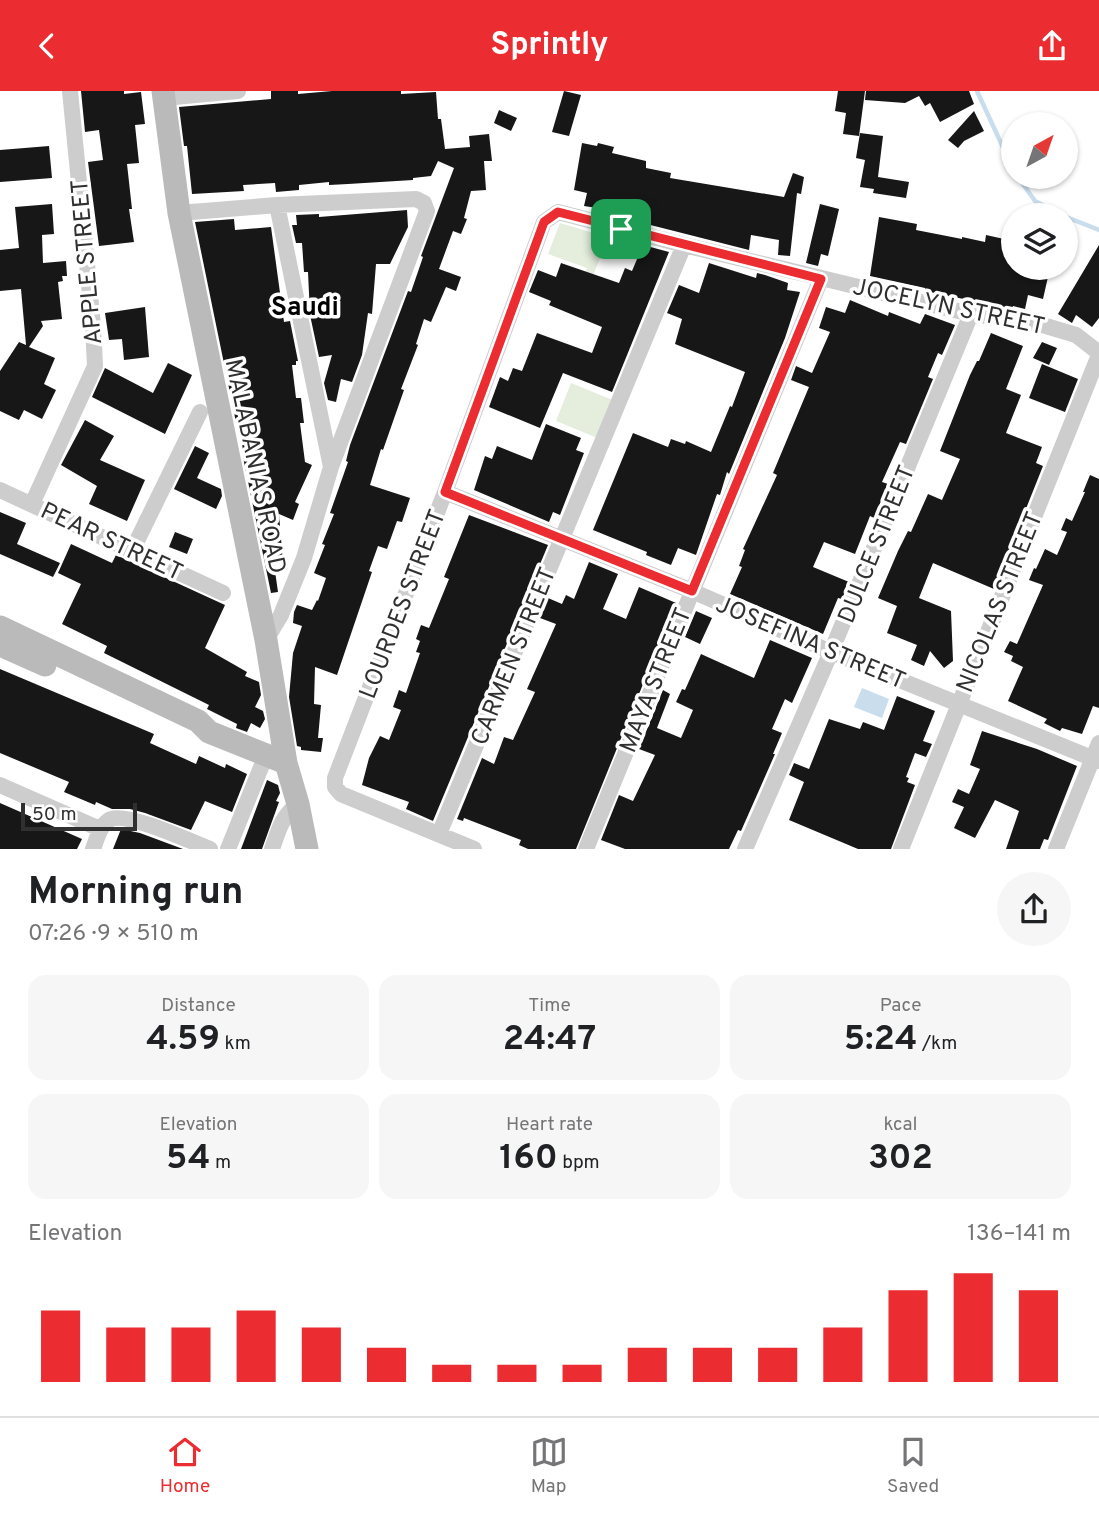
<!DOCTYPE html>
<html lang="en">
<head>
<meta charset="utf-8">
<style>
  body { margin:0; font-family:Overpass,sans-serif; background:#f6f6f6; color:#202124; height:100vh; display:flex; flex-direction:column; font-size:26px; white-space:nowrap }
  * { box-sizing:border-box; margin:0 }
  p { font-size:23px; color:#757577 }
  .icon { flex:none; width:38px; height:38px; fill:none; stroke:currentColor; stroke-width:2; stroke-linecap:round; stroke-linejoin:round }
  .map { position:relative; height:758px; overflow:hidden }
  .drawer { display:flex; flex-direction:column; background:#fff; flex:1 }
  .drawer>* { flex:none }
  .needle { width:46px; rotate:40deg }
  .tools { position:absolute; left:1001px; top:21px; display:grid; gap:14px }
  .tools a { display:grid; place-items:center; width:77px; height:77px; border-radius:50%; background:#fff; box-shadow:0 2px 5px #0004; font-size:35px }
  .scale { position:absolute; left:21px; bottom:18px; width:116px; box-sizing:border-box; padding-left:7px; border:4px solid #303030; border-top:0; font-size:19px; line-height:24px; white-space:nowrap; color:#303030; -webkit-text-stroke:5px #fff; paint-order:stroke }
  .pin { position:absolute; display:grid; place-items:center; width:60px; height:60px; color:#fff; margin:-30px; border-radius:14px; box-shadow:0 4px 10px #0006 }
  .round { display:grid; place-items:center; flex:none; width:74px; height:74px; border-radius:37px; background:#f6f6f6 }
  .headline { display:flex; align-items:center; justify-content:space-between; height:119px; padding:0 28px }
  h1 { font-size:38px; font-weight:700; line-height:52px }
  .figures { display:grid; grid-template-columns:repeat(3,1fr); gap:10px; height:119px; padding:7px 28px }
  .figures div { display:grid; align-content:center; border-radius:18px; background:#f6f6f6; text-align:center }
  .figures b { font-size:35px; font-weight:700 }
  .figures small { font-size:19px; font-weight:400 }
  .figures p { font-size:19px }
  .chart { height:196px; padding:14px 28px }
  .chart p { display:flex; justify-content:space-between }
  .chart svg { width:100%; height:126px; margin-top:7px; stroke:#eb2d31; stroke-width:6 }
  header { display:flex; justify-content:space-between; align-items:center; height:91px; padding:0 28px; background:#eb2d31; color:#fff; font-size:32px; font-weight:700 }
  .dock { display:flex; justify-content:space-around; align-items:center; height:98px; border-top:2px solid #e0e0e0; background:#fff; font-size:19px; color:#757577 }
  .dock a { display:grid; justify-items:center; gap:4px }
  .dock .active { color:#eb2d31 }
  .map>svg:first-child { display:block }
  .green { fill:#e5eddd }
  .water { fill:#c9dded }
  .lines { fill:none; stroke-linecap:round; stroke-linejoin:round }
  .stream { stroke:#c9dded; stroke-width:4.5 }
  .building { fill:#171717 }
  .street { stroke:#cdcdcd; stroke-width:16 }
  .secondary { stroke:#bababa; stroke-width:23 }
  .route-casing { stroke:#fff; stroke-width:14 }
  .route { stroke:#eb2d31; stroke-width:9 }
  .labels { text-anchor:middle; stroke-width:7; stroke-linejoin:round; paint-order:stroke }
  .street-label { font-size:24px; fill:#303030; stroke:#fff }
  .neighbourhood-label { font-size:26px; font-weight:bold; fill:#000; stroke:#fff }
</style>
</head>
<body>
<header><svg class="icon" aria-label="back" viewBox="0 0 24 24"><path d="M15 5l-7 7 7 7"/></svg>Sprintly<svg class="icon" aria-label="share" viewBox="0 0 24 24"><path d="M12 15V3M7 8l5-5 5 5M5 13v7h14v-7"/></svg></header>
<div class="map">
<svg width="1099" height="758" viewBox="0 0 1099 758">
  <rect width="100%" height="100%" fill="#fff"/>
  <path class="green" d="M 560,132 L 623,151 L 617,167 L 602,162 L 589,195 L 582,192 L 587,177 L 548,163 Z
    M 571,292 L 615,310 L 600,348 L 556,330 Z"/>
  <path class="water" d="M 862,597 L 889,608 L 882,627 L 854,616 Z"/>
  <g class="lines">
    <path class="stream" d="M 977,0 L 1013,78
      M 1018,86 L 1035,110 L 1062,124
      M 1066,126 L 1099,139"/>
  </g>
  <path class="building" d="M 81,0 L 124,0 L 124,3 L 141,1 L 145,33 L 135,34 L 139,72 L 127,73 L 132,118 L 129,118 L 134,151 L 99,155 L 88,71 L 103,69 L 99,39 L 85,41 Z
    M 271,0 L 298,0 L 298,3 L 332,0 L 401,0 L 401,3 L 436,1 L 438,28 L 441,28 L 445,58 L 470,56 L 469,45 L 489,43 L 492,70 L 484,70 L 486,99 L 471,100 L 464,127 L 467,128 L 461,143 L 453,140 L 439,178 L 461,186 L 456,200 L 446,196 L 431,231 L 424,228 L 416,253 L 418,254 L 401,298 L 404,299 L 383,359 L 381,358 L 370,394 L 410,407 L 402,431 L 397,430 L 387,458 L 378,455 L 369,480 L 372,481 L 337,584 L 315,576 L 314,613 L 321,614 L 318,647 L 323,647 L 321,661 L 301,659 L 301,656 L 297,655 L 289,606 L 293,562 L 302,535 L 293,532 L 294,521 L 297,514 L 312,519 L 317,509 L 318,510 L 326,487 L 314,482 L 325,454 L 322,453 L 334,423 L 330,422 L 348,371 L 346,370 L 350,354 L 408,200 L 411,201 L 423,166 L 421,165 L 454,77 L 438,70 L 431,85 L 413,87 L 413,89 L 348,93 L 329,94 L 329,91 L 299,94 L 299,99 L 276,101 L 275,92 L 243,94 L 244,100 L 192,103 L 187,55 L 184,55 L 179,16 L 271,8 Z
    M 564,0 L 581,4 L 569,45 L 552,41 Z
    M 838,0 L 865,0 L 859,45 L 843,43 L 846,22 L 835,20 Z
    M 866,0 L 969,0 L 974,13 L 940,31 L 930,12 L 925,15 L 919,5 L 905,12 L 865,9 Z
    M 499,19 L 517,27 L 511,40 L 494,32 Z
    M 974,20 L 984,40 L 964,50 L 958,57 L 948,49 Z
    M 860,42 L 883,45 L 878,86 L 909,91 L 906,107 L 873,102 L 874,98 L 860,96 L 865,69 L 856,67 Z
    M 582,52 L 597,55 L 598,52 L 614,56 L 612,62 L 646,70 L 646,77 L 671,82 L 670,87 L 784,106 L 793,82 L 804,86 L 801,103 L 797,102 L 790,165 L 778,164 L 779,149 L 751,144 L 749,159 L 615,125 L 616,120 L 584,115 L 587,102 L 574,99 Z
    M 49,55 L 52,87 L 0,91 L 0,59 Z
    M 52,113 L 54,143 L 42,144 L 43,172 L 66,170 L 67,185 L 62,185 L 63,190 L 58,191 L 62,228 L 41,230 L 43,235 L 29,256 L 55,267 L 44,293 L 56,299 L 42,328 L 24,319 L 19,329 L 0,320 L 0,280 L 19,251 L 26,254 L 21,198 L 0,200 L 0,159 L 19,157 L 15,116 Z
    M 820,113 L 839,118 L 828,165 L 821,163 L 818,175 L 806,172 Z
    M 407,119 L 408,136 L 390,173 L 376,173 L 372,223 L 368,222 L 362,264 L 352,291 L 341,288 L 336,311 L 328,309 L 324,292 L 332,264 L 319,266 L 310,224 L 308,181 L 304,181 L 302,152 L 296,152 L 292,134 L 297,134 L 296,124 L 319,123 L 319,126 Z
    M 879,126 L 917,133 L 916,139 L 962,148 L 962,146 L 985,151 L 986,144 L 1013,150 L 1013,177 L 1050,177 L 1043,208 L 1028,204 L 1025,218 L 1013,215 L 1012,218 L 925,200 L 925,197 L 870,185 Z
    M 234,128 L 235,139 L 271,136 L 284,231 L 290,230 L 298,270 L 296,270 L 296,274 L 292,274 L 296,307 L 301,307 L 304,332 L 300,332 L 305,371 L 312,374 L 295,411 L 299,413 L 293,429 L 279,423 L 283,472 L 274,473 L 278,501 L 271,502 L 244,371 L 241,341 L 238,341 L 195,131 Z
    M 643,154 L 669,161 L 612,301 L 563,282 L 540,337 L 489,316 L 500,286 L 508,290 L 513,277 L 522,280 L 537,242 L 592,262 L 602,236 L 549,214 L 551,210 L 529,201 L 538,179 L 556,186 L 561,172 L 619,192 L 625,177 L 632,180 Z
    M 1099,154 L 1099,227 L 1092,236 L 1076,224 L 1072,232 L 1058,223 Z
    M 709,172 L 756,187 L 757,182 L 765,184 L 788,192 L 787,199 L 800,201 L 785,247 L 729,383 L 727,381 L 720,404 L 717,403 L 696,464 L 678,457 L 671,474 L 646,464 L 647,461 L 593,439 L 633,342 L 668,356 L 671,348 L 685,353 L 686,350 L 711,361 L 730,315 L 732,316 L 745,281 L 675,253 L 682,228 L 667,222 L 679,194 L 699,202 Z
    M 850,209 L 888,225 L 889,221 L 920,233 L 925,223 L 955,234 L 942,264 L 938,262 L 928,286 L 933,288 L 906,353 L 900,351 L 882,391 L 888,393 L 874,427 L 870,425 L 855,463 L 824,451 L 813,476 L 849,491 L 842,508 L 838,507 L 823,543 L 730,503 L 742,476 L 739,475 L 745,459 L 743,458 L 777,384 L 773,382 L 809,296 L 791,289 L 796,275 L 812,282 L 830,241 L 819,237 L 826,216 L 845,222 Z
    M 145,216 L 149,266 L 124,269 L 122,248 L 109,249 L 105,222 Z
    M 991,242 L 1023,255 L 1006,298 L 1021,304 L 1006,342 L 1042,356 L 1036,372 L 1043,375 L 994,498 L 933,472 L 919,507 L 951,520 L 953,570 L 944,577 L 930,560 L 924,575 L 911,569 L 917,554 L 887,542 L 897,515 L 878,507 L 898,460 L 908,440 L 911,441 L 928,403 L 942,409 L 960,368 L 940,360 L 970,284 L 977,270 L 979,270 Z
    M 1042,251 L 1057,257 L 1049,274 L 1033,267 Z
    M 168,272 L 192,284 L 165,343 L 92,306 L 105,277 L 153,302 Z
    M 1042,273 L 1078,288 L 1065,321 L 1029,307 Z
    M 85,329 L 114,345 L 100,369 L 145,389 L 127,430 L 89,413 L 97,395 L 61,374 Z
    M 546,333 L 581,347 L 576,359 L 584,362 L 560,424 L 553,421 L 549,431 L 474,399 L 485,365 L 492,368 L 497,355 L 532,369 Z
    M 195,355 L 209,362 L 197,387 L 221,398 L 222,405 L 216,418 L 174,398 Z
    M 1090,384 L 1099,388 L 1099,617 L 1093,615 L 1082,643 L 1062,637 L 1060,640 L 1044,632 L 1047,628 L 1008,610 L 1023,576 L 1011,570 L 1013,565 L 1004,561 L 1010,550 L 1017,553 L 1043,494 L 1029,489 L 1034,477 L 1036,478 L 1045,458 L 1057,464 L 1067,441 L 1061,439 L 1066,427 L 1072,430 L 1085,401 L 1083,401 Z
    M 0,421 L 26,432 L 17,453 L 60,472 L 53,486 L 0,463 Z
    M 469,424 L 548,454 L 433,730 L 406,718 L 409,711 L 362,694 L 369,667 L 380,645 L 389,649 L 401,619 L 393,616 L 399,599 L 406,602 L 420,562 L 416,561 L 420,550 L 416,548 L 421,534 L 429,537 L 449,488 L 444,486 Z
    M 175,441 L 193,448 L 187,463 L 169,456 Z
    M 71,453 L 112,472 L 116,464 L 225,514 L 205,557 L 247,581 L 245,585 L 259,591 L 261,604 L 255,616 L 263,620 L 265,628 L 260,637 L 251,632 L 247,641 L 236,637 L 237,633 L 207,618 L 209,614 L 104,562 L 107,555 L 62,533 L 81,493 L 58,482 Z
    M 589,471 L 618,483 L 603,518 L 626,528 L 639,496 L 676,512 L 576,758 L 528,758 L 519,754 L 521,749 L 464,727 L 463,730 L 457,728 L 482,667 L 494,673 L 504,646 L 513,649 L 535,601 L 527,598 L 556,533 L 540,527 L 548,507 L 562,513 L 566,504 L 574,508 Z
    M 696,520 L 712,527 L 700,553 L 685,546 Z
    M 770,549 L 812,567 L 792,612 L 785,608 L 772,638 L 782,642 L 773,663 L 775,663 L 741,740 L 738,739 L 729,758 L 625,758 L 601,749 L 619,704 L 633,710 L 655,664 L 639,658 L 663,599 L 670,603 L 657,637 L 681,647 L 693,619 L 676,611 L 682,598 L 685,599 L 701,563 L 754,587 Z
    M 0,578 L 154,643 L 150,652 L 196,673 L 199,665 L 225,677 L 226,673 L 247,683 L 232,721 L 205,710 L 191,739 L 145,722 L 130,718 L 112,718 L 96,711 L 95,714 L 64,701 L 69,691 L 0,662 Z
    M 897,605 L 935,620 L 923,650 L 932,653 L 926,666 L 915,662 L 906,686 L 909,687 L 907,691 L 915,694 L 891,758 L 858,758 L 789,729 L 804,691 L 789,684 L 794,672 L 809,678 L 829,628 L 860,638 L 863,631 L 884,639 Z
    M 982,640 L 1037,658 L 1077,675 L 1048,749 L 1044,748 L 1040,758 L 1006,758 L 1019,720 L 995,709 L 975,747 L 954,737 L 964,716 L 952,711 L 958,698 L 969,703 L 980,678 L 970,674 Z
    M 267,689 L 278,694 L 280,702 L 276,710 L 279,711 L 262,758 L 241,758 Z
    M 0,712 L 82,748 L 77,758 L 0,758 Z
    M 121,738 L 140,742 L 183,758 L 113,758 Z"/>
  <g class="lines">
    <path class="street" d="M 164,7 L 238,0
      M 277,114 L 331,376
      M 179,122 L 277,114 L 416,108 L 424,112 L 427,120 L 331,376 L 304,467 L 281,524 L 266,549
      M 0,399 L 223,502
      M 445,401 L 692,500 L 831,561 L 1099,670
      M 32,413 L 95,275 L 93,234 L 70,0
      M 132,460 L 200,321
      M 0,694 L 100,738
      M 439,743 L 684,154
      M 93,758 C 97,748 99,736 109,729 C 124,719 192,751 210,758
      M 228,758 L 266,664
      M 272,758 C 278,741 282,724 298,713
      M 474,758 L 341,703 L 335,696 L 335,687 L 445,401 L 544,131 L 558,121 L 684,154 L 971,223 L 1036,232 L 1076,244 L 1099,262
      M 586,758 L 821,188
      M 745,758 L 831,561 L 971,223
      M 901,758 L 1099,264
      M 1056,758 L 1099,652"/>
    <path class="secondary" d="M 163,0 L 179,122 L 266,549 L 286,672 L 298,713 L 307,758
      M 0,536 L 198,630 L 209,641 L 286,672
      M 0,554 L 45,574"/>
  </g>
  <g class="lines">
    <g class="route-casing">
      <path id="route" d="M 558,121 L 821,188 L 692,500 L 445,401 L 544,131 Z"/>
    </g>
    <use href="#route" class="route"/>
  </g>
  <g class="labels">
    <g class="street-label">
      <text transform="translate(86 171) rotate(-95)" y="8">APPLE STREET</text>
      <text transform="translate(949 215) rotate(12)" y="8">JOCELYN STREET</text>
      <text transform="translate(256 375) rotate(78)" y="8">MALABANIAS ROAD</text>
      <text transform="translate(112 450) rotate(25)" y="8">PEAR STREET</text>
      <text transform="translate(876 453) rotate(-68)" y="8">DULCE STREET</text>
      <text transform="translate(999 511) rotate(-68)" y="8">NICOLAS STREET</text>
      <text transform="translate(402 513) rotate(-69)" y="8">LOURDES STREET</text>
      <text transform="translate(811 551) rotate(23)" y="8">JOSEFINA STREET</text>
      <text transform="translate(513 565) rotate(-68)" y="8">CARMEN STREET</text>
      <text transform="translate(655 589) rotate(-68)" y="8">MAYA STREET</text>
    </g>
    <g class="neighbourhood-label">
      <text x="305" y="224">Saudi</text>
    </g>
  </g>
</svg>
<div class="tools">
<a><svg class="needle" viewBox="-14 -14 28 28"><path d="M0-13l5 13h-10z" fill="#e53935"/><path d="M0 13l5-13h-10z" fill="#757577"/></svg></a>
<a><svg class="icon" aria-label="layers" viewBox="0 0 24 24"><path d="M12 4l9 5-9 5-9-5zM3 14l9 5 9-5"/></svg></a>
</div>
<div class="scale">50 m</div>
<div class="pin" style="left:621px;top:138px;background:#1e9e55"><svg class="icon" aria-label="arrive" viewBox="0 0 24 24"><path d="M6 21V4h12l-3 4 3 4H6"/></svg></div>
</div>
<section class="drawer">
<div class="headline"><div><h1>Morning run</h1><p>07:26 · 9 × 510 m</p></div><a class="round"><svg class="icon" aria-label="share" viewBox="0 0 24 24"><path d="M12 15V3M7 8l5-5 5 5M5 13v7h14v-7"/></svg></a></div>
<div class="figures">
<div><p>Distance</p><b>4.59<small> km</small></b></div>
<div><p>Time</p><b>24:47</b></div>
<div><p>Pace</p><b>5:24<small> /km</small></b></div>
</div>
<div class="figures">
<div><p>Elevation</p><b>54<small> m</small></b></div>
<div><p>Heart rate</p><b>160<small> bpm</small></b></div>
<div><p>kcal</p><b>302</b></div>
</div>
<div class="chart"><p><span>Elevation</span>136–141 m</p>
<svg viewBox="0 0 160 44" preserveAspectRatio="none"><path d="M5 44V19M15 44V25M25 44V25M35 44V19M45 44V25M55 44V32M65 44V38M75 44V38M85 44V38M95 44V32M105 44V32M115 44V32M125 44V25M135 44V12M145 44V6M155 44V12"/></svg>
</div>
</section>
<nav class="dock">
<a class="active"><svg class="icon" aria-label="home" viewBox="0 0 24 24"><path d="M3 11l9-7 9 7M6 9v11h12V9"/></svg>Home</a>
<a><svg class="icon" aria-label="map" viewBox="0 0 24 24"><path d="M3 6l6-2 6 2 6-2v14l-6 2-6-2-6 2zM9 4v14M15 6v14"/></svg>Map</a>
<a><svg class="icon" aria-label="saved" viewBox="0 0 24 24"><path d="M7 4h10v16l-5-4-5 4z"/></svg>Saved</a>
</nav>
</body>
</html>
